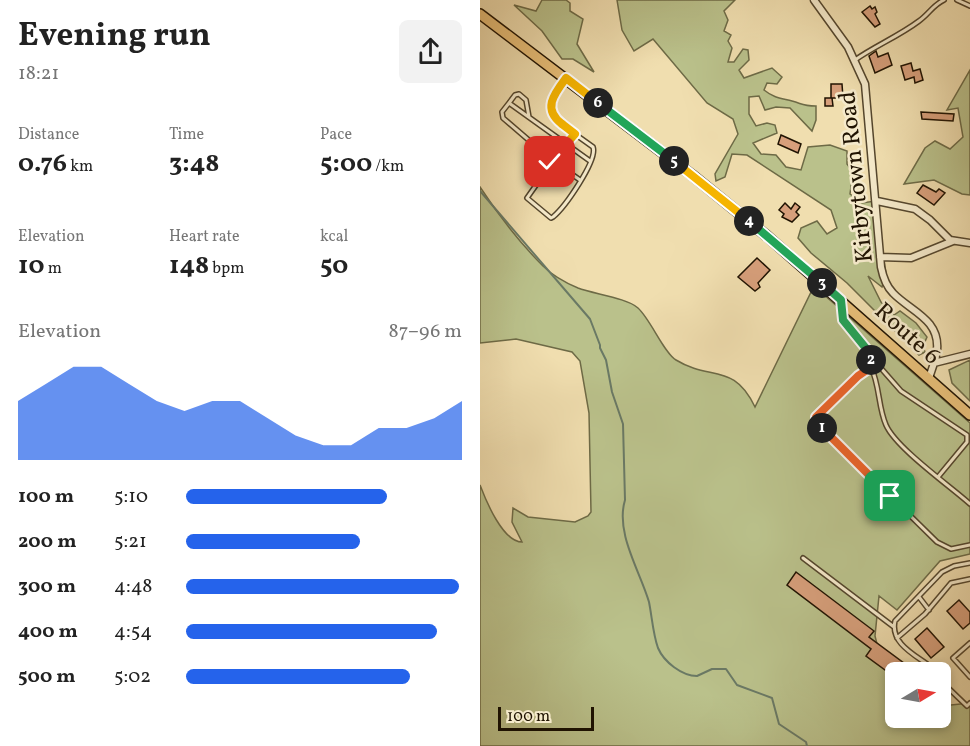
<!DOCTYPE html>
<html lang="en">
<head>
<meta charset="utf-8">
<style>
  body { margin:0; font-family:Vollkorn,serif; background:#f2f2f2; color:#222; height:100vh; display:flex; flex-direction:column; font-size:22px; white-space:nowrap }
  * { box-sizing:border-box; margin:0 }
  p { font-size:20px; color:#767676 }
  .icon { flex:none; width:33px; height:33px; fill:none; stroke:currentColor; stroke-width:2; stroke-linecap:round; stroke-linejoin:round }
  .map { position:relative; flex:1; overflow:hidden }
  .sheet { display:flex; flex-direction:column; background:#fff; width:480px }
  .sheet>* { flex:none }
  .needle { width:39px; rotate:80deg }
  .controls { position:absolute; left:405px; top:662px; display:grid; gap:12px }
  .controls a { display:grid; place-items:center; width:66px; height:66px; border-radius:9px; background:#fff; box-shadow:0 3px 9px #0003; font-size:30px }
  .scale { position:absolute; left:18px; bottom:15px; width:96px; box-sizing:border-box; padding-left:6px; border:3px solid #201302; border-top:0; font-size:16px; line-height:21px; white-space:nowrap; color:#201302; -webkit-text-stroke:4px #f5eacb; paint-order:stroke }
  .pin { position:absolute; display:grid; place-items:center; width:51px; height:51px; color:#fff; margin:-26px; border-radius:12px; box-shadow:0 3px 9px #0006 }
  .km { position:absolute; width:30px; height:30px; margin:-15px; border-radius:50%; background:#222; color:#fff; font-size:16px; line-height:30px; text-align:center }
  .round { display:grid; place-items:center; flex:none; width:63px; height:63px; border-radius:9px; background:#f2f2f2 }
  .head { display:flex; align-items:center; justify-content:space-between; height:102px; padding:0 18px }
  h1 { font-size:33px; font-weight:700; line-height:45px }
  .figures { display:grid; grid-template-columns:repeat(3,1fr); gap:9px; height:102px; padding:6px 18px }
  .figures div { display:grid; align-content:center }
  .figures b { font-size:26px; font-weight:700 }
  .figures small { font-size:16px; font-weight:400 }
  .figures p { font-size:16px }
  .chart { height:168px; padding:12px 18px }
  .chart p { display:flex; justify-content:space-between }
  .chart svg { width:100%; height:108px; margin-top:6px; fill:#2563eb; opacity:.7 }
  ul { padding:0 18px; list-style:none; font-size:20px }
  li { display:grid; grid-template-columns:96px 72px 1fr; align-items:center; height:45px }
  li i { height:15px; border-radius:8px; background:#2563eb }
  main { display:flex; flex:1; min-height:0 }
  .map>svg:first-child { display:block }
  .green { fill:#bac18b; stroke:#6d6a46; stroke-width:1.5 }
  .lines { fill:none; stroke-linecap:round; stroke-linejoin:round }
  .stream { stroke:#6a7965; stroke-width:2 }
  .building { fill:#d79f7b; stroke:#201302; stroke-width:1.5 }
  .service-casing { stroke:#54462d; stroke-width:6 }
  .minor-casing { stroke:#54462d; stroke-width:9 }
  .primary-casing { stroke:#201302; stroke-width:12 }
  .service { stroke:#f5eacb; stroke-width:3 }
  .minor { stroke:#f5eacb; stroke-width:6 }
  .primary { stroke:#e8bf78; stroke-width:9 }
  .split-1-casing { stroke:#fff; stroke-width:12 }
  .split-2-casing { stroke:#fff; stroke-width:12 }
  .split-3-casing { stroke:#fff; stroke-width:12 }
  .split-4-casing { stroke:#fff; stroke-width:12 }
  .split-5-casing { stroke:#fff; stroke-width:12 }
  .split-6-casing { stroke:#fff; stroke-width:12 }
  .split-7-casing { stroke:#fff; stroke-width:12 }
  .split-8-casing { stroke:#fff; stroke-width:12 }
  .split-1 { stroke:#f0652b; stroke-width:8 }
  .split-2 { stroke:#f0652b; stroke-width:8 }
  .split-3 { stroke:#22a559; stroke-width:8 }
  .split-4 { stroke:#22a559; stroke-width:8 }
  .split-5 { stroke:#f5b400; stroke-width:8 }
  .split-6 { stroke:#22a559; stroke-width:8 }
  .split-7 { stroke:#f5b400; stroke-width:8 }
  .split-8 { stroke:#f5b400; stroke-width:8 }
  .labels { text-anchor:middle; stroke-width:5; stroke-linejoin:round; paint-order:stroke }
  .street-label { font-size:24px; fill:#201302; stroke:#f5eacb }
</style>
</head>
<body>
<main>
<section class="sheet">
<div class="head"><div><h1>Evening run</h1><p>18:21</p></div><a class="round"><svg class="icon" aria-label="share" viewBox="0 0 24 24"><path d="M12 15V3M7 8l5-5 5 5M5 13v7h14v-7"/></svg></a></div>
<div class="figures">
<div><p>Distance</p><b>0.76<small> km</small></b></div>
<div><p>Time</p><b>3:48</b></div>
<div><p>Pace</p><b>5:00<small> /km</small></b></div>
</div>
<div class="figures">
<div><p>Elevation</p><b>10<small> m</small></b></div>
<div><p>Heart rate</p><b>148<small> bpm</small></b></div>
<div><p>kcal</p><b>50</b></div>
</div>
<div class="chart"><p><span>Elevation</span>87–96 m</p>
<svg viewBox="0 0 160 44" preserveAspectRatio="none"><path d="M0 44V20L10 13L20 6L30 6L40 13L50 20L60 24L70 20L80 20L90 27L100 34L110 38L120 38L130 31L140 31L150 27L160 20V44z"/></svg>
</div>
<ul>
<li><b>100 m</b>5:10<i style="width:73%"></i></li>
<li><b>200 m</b>5:21<i style="width:63%"></i></li>
<li><b>300 m</b>4:48<i style="width:99%"></i></li>
<li><b>400 m</b>4:54<i style="width:91%"></i></li>
<li><b>500 m</b>5:02<i style="width:81%"></i></li>
</ul>
</section>
<div class="map">
<svg width="490" height="746" viewBox="0 0 490 746">
  <rect width="100%" height="100%" fill="#f0deaf"/>
  <filter id="stains"><feTurbulence type="fractalNoise" baseFrequency=".00333" numOctaves="4"/><feColorMatrix values="0 0 0 0 .2 0 0 0 0 .09 0 0 0 0 .02 0 0 0 .5 -.17"/></filter>
  <radialGradient id="worn" r=".72"><stop offset=".6" stop-color="#630" stop-opacity="0"/><stop offset="1" stop-color="#630" stop-opacity=".3"/></radialGradient>
  <path class="green" d="M 62,0 L 86,0 L 90,3 L 90,11 L 103,19 L 97,44 L 114,72 L 93,59 L 82,59 L 62,31 L 34,5 L 56,11 Z
    M 137,0 L 255,0 L 244,11 L 248,20 L 244,31 L 251,35 L 248,41 L 252,48 L 248,62 L 254,62 L 263,49 L 268,50 L 269,60 L 259,70 L 264,78 L 292,68 L 302,77 L 297,84 L 287,83 L 284,90 C 294,98 300,98 312,101 C 323,104 322,106 336,106 L 336,120 L 332,131 L 310,108 L 296,107 L 285,110 L 279,96 L 269,97 L 269,114 L 276,126 L 287,123 L 295,125 L 297,133 L 273,143 L 281,154 L 296,155 L 306,167 L 321,170 L 328,147 L 350,145 L 367,151 L 367,164 L 373,172 L 370,194 L 382,203 L 395,201 L 397,250 L 404,261 L 406,274 L 402,287 L 388,276 L 401,302 L 414,315 L 420,311 L 436,323 L 447,337 L 443,346 L 445,352 L 439,355 L 367,283 L 331,253 L 318,238 L 321,228 L 337,221 L 347,234 L 357,228 L 351,210 L 267,155 L 252,154 L 245,177 L 236,181 L 235,174 L 258,134 L 253,119 L 227,103 L 173,39 L 154,51 L 142,30 Z
    M 490,70 L 490,195 L 482,194 L 454,180 L 424,184 L 445,148 L 455,141 L 470,149 L 483,137 L 478,108 L 467,110 Z
    M 0,187 C 17,213 41,244 63,266 C 72,275 86,283 98,288 C 114,294 147,298 158,308 C 171,320 184,353 196,360 C 230,381 254,362 275,407 L 334,286 L 490,423 L 490,554 L 460,561 L 417,610 L 399,596 L 395,636 L 398,648 L 416,672 L 416,717 L 460,717 L 461,702 L 471,705 L 490,703 L 490,746 L 0,746 L 0,485 C 6,501 23,542 42,542 L 32,522 L 33,508 L 48,517 L 95,522 L 108,516 L 111,512 L 109,413 L 100,361 L 92,352 L 36,339 L 0,343 Z
    M 490,360 L 490,401 L 472,383 L 469,370 Z"/>
  <g class="lines">
    <path class="stream" d="M 0,191 L 110,319 L 120,345 L 120,348 L 126,360 L 132,392 L 143,424 L 145,500 C 135,533 160,571 169,602 C 172,617 173,634 178,648 C 184,662 202,676 217,676 L 232,669 L 246,669 L 257,685 L 292,698 L 299,724 L 326,742 L 327,746"/>
  </g>
  <path class="building" d="M 390,6 L 392,9 L 395,7 L 397,12 L 395,14 L 400,24 L 395,27 L 382,12 Z
    M 396,51 L 398,57 L 408,53 L 412,65 L 395,73 L 389,56 Z
    M 431,63 L 433,71 L 440,69 L 443,80 L 435,83 L 434,77 L 425,80 L 421,66 Z
    M 351,84 L 362,84 L 363,98 L 352,98 L 353,106 L 345,106 L 345,98 L 351,98 Z
    M 441,112 L 474,114 L 473,121 L 442,119 Z
    M 301,135 L 321,144 L 318,153 L 298,144 Z
    M 443,185 L 456,192 L 459,189 L 465,193 L 454,205 L 437,193 Z
    M 305,203 L 311,209 L 315,203 L 320,207 L 316,212 L 319,215 L 312,222 L 302,217 L 304,214 L 299,210 Z
    M 277,258 L 290,270 L 278,283 L 280,287 L 275,291 L 258,277 Z
    M 316,572 L 394,631 L 389,637 L 436,672 L 416,672 L 416,678 L 386,656 L 391,649 L 307,585 Z
    M 479,600 L 490,612 L 490,623 L 483,629 L 467,611 Z
    M 447,628 L 464,647 L 451,658 L 435,639 Z"/>
  <g class="lines">
    <g class="service-casing">
      <path id="service" d="M 477,0 L 490,6
        M 375,60 C 395,46 419,36 439,21 C 449,14 453,5 464,0
        M 85,80 L 73,96 L 71,112 L 78,122 L 113,147 C 118,160 85,207 73,217 L 71,218 L 47,198 L 73,161 L 100,180
        M 29,103 L 22,112 L 23,118 L 73,161 L 95,134
        M 49,117 L 46,100 L 39,94 L 35,95 L 29,103 L 110,161
        M 362,305 L 363,320 L 389,352 L 392,364 L 341,411 L 336,417 L 336,423 L 457,542 L 471,549 L 490,545
        M 392,358 L 421,391 L 487,435 L 487,442 L 458,477
        M 391,367 C 400,386 398,407 406,425 C 416,448 470,486 490,504
        M 323,558 L 414,627
        M 439,597 L 449,610
        M 417,638 L 445,614 L 471,583 L 490,579
        M 490,643 L 473,658 L 490,677
        M 447,664 C 433,654 410,642 415,621 L 462,572 L 474,566 L 490,563
        M 460,680 L 487,706 L 490,703"/>
    </g>
    <g class="minor-casing">
      <path id="minor" d="M 334,0 L 368,47 L 385,84 L 401,267 C 403,277 406,286 413,293 C 430,311 460,319 457,350 C 456,359 452,369 449,378
        M 397,201 L 435,209 L 450,220 L 470,240 L 490,243
        M 400,257 L 431,258 L 473,241
        M 454,363 L 490,354"/>
    </g>
    <g class="primary-casing">
      <path id="primary" d="M 0,14 L 212,175 L 287,236 L 490,415"/>
    </g>
    <use href="#service" class="service"/>
    <use href="#minor" class="minor"/>
    <use href="#primary" class="primary"/>
  </g>
  <g class="lines">
    <g class="split-1-casing">
      <path id="split-1" d="M 342,428 L 410,496"/>
    </g>
    <g class="split-2-casing">
      <path id="split-2" d="M 342,428 L 336,423 L 336,417 L 378,376 L 391,367 L 391,360"/>
    </g>
    <g class="split-3-casing">
      <path id="split-3" d="M 342,283 L 361,300 L 363,320 L 389,352 L 391,360"/>
    </g>
    <g class="split-4-casing">
      <path id="split-4" d="M 269,221 L 342,283"/>
    </g>
    <g class="split-5-casing">
      <path id="split-5" d="M 194,161 L 269,221"/>
    </g>
    <g class="split-6-casing">
      <path id="split-6" d="M 118,103 L 194,161"/>
    </g>
    <g class="split-7-casing">
      <path id="split-7" d="M 82,124 C 62,109 74,94 86,78 L 118,103"/>
    </g>
    <g class="split-8-casing">
      <path id="split-8" d="M 70,162 L 95,134 L 82,124"/>
    </g>
    <use href="#split-1" class="split-1"/>
    <use href="#split-2" class="split-2"/>
    <use href="#split-3" class="split-3"/>
    <use href="#split-4" class="split-4"/>
    <use href="#split-5" class="split-5"/>
    <use href="#split-6" class="split-6"/>
    <use href="#split-7" class="split-7"/>
    <use href="#split-8" class="split-8"/>
  </g>
  <g class="labels">
    <g class="street-label">
      <text transform="translate(375 177) rotate(-96)" y="8">Kirbytown Road</text>
      <text transform="translate(428 333) rotate(42)" y="8">Route 6</text>
    </g>
  </g>
  <rect width="100%" height="100%" filter="url(#stains)"/>
  <rect width="100%" height="100%" fill="url(#worn)"/>
</svg>
<div class="controls">
<a><svg class="needle" viewBox="-14 -14 28 28"><path d="M0-13l5 13h-10z" fill="#e53935"/><path d="M0 13l5-13h-10z" fill="#767676"/></svg></a>
</div>
<div class="scale">100 m</div>
<div class="pin" style="left:410px;top:496px;background:#1e9e55"><svg class="icon" aria-label="arrive" viewBox="0 0 24 24"><path d="M6 21V4h12l-3 4 3 4H6"/></svg></div>
<div class="pin" style="left:70px;top:162px;background:#d93025"><svg class="icon" aria-label="check" viewBox="0 0 24 24"><path d="M5 12l5 5 9-10"/></svg></div>
<b class="km" style="left:342px;top:428px">1</b>
<b class="km" style="left:391px;top:360px">2</b>
<b class="km" style="left:342px;top:283px">3</b>
<b class="km" style="left:269px;top:221px">4</b>
<b class="km" style="left:194px;top:161px">5</b>
<b class="km" style="left:118px;top:103px">6</b>
</div>
</main>
</body>
</html>
